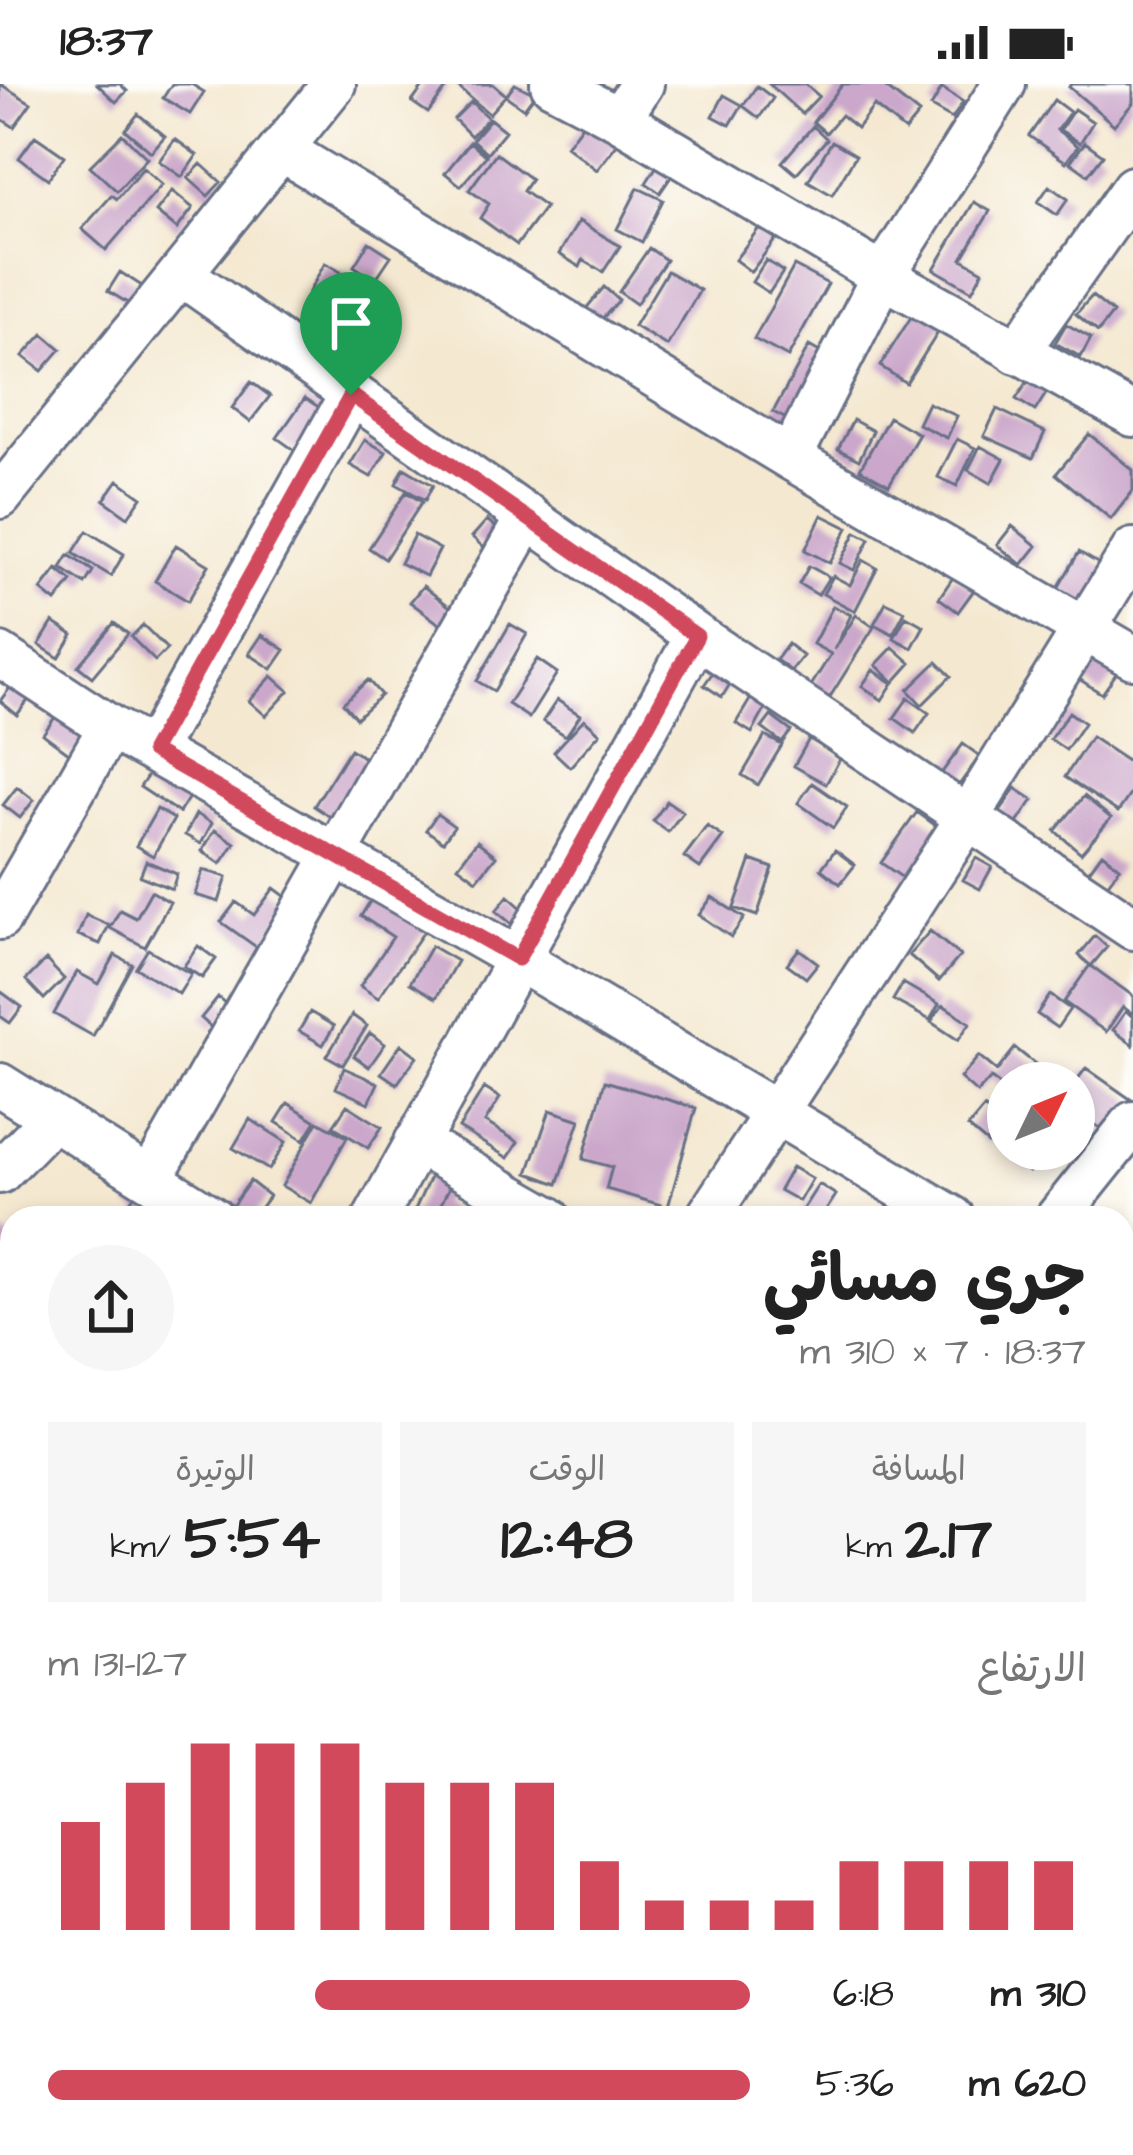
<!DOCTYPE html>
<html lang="ar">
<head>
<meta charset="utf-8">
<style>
  body { margin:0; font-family:"Architects Daughter","Playpen Sans Arabic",sans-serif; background:#f6f6f6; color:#222; direction:rtl; height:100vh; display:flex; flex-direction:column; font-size:45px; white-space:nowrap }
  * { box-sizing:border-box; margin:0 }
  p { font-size:39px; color:#767676 }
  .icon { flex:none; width:66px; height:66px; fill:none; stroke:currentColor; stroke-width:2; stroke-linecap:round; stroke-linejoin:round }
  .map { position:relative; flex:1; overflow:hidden; direction:ltr }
  .drawer { position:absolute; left:0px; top:1122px; width:1134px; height:951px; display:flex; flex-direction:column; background:#fff; border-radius:36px 36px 0 0; box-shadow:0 6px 18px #0003; direction:rtl }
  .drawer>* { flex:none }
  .needle { width:78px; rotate:47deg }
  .buttons { position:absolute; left:987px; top:978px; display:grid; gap:24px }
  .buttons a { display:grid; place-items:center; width:108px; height:108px; border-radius:50%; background:#fff; box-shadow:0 6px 18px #0003; font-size:60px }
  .pin { position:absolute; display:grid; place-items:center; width:102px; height:102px; color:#fff; margin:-123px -51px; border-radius:50% 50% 50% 0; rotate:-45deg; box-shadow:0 0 12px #0007 }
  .pin .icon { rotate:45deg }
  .round { display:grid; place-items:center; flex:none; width:126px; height:126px; border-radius:63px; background:#f6f6f6 }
  .summary { display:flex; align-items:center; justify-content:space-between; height:204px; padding:0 48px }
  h1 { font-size:66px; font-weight:700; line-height:90px }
  .stats { display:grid; grid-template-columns:repeat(3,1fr); gap:18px; height:204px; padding:12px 48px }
  .stats div { display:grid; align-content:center; border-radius:0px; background:#f6f6f6; text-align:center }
  .stats b { font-size:60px; font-weight:700 }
  .stats small { font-size:33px; font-weight:400 }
  .stats p { font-size:33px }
  .chart { height:336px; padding:24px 48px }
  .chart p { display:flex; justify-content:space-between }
  .chart svg { width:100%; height:216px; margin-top:12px; stroke:#d1495b; stroke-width:6 }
  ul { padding:0 48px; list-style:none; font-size:39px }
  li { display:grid; grid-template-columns:192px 144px 1fr; align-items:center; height:90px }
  li i { height:30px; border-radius:15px; background:#d1495b }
  .status { display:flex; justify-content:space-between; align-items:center; height:84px; padding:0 60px; background:#fff; direction:ltr }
  .status svg { height:33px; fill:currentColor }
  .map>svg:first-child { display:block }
  .building { fill:#cba7cb }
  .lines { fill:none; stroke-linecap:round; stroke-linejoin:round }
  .street-casing { stroke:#677086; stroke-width:48 }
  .street { stroke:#fff; stroke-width:42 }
  .route-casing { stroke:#fff; stroke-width:24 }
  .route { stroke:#d1495b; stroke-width:15 }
</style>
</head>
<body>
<div class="status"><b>18:37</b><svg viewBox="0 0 49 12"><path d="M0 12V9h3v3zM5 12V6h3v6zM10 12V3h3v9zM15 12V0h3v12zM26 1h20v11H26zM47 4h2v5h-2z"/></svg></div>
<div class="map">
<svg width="1133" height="2071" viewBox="0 0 1133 2071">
  <rect width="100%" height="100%" fill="#fdfcf7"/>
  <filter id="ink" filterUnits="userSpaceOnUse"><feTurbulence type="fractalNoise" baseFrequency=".00833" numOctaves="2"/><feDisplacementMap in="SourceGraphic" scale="24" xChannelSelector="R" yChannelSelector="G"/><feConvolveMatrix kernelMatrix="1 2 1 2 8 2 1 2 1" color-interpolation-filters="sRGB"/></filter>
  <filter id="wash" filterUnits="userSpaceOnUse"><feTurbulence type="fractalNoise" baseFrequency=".004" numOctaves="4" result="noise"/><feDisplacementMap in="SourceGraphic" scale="48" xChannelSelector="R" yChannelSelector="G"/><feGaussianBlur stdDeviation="2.7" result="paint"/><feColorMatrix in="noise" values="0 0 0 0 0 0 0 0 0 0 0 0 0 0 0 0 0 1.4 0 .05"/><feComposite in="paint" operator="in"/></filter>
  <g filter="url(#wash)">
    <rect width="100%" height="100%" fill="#f4e8d0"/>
    <g id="blocks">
      <path class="building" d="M 0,0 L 31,19 L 14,43 L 0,34 Z
        M 97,0 L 120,0 L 127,7 L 116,18 Z
        M 172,0 L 191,0 L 204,8 L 190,30 L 163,14 Z
        M 425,0 L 448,2 L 428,29 L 412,18 Z
        M 460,0 L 493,0 L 506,11 L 489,30 L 458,3 Z
        M 515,0 L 535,10 L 524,25 L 506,12 Z
        M 769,0 L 805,0 L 819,12 L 802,30 Z
        M 843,0 L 881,0 L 919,30 L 905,47 L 874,22 L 857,44 L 841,31 L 826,49 L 813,38 Z
        M 1071,0 L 1133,0 L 1133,19 L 1114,41 L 1069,3 Z
        M 757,2 L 773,14 L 759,34 L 743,22 Z
        M 942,4 L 963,18 L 952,35 L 931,23 Z
        M 724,11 L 742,21 L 730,41 L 713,32 Z
        M 1054,16 L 1070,28 L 1057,46 L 1078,62 L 1066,78 L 1029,52 Z
        M 471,18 L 488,34 L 471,52 L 454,35 Z
        M 1074,25 L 1093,38 L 1080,59 L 1060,46 Z
        M 138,30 L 165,52 L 151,68 L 125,46 Z
        M 588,33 L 620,56 L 597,86 L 566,62 Z
        M 490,35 L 505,47 L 487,69 L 472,56 Z
        M 813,42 L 827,55 L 796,90 L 782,78 Z
        M 122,50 L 147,74 L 117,107 L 90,82 Z
        M 35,52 L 64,72 L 48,95 L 19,74 Z
        M 175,55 L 197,71 L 182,93 L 159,77 Z
        M 832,57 L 856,71 L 832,111 L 808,97 Z
        M 470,58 L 486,72 L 461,102 L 445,89 Z
        M 1085,58 L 1103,71 L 1088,91 L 1070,78 Z
        M 496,69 L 531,95 L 523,107 L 545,123 L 517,161 L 480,134 L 489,120 L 469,106 Z
        M 660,77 L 675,87 L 660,109 L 646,99 Z
        M 201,80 L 221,98 L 208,112 L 188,94 Z
        M 143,84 L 162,101 L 106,166 L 82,145 L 112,111 L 117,115 Z
        M 1049,102 L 1068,115 L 1057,131 L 1038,118 Z
        M 638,104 L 663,116 L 642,158 L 617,145 Z
        M 172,107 L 193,124 L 177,145 L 156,128 Z
        M 974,118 L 990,127 L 962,175 L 983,187 L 972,207 L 934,185 Z
        M 765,136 L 781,148 L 751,188 L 735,176 Z
        M 579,137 L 620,162 L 603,188 L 583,176 L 580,183 L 559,170 Z
        M 369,158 L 391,172 L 375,196 L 354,182 Z
        M 649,164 L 666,176 L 636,220 L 619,208 Z
        M 766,176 L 783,188 L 769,209 L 752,198 Z
        M 325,179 L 391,216 L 374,246 L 309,208 Z
        M 794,182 L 828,200 L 788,273 L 754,255 Z
        M 667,187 L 700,206 L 667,262 L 634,242 Z
        M 120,188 L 145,204 L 134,223 L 108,207 Z
        M 604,203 L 619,216 L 593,245 L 579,233 Z
        M 1092,212 L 1113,229 L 1098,248 L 1076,230 Z
        M 920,219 L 946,236 L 906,299 L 880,282 Z
        M 1066,240 L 1091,254 L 1081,273 L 1055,259 Z
        M 43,250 L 61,265 L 42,287 L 23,272 Z
        M 809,262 L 830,274 L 794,339 L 773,328 Z
        M 1029,296 L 1047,308 L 1035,327 L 1016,315 Z
        M 251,298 L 270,312 L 250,338 L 232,324 Z
        M 305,314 L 329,330 L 301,371 L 277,354 Z
        M 928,319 L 957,332 L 947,354 L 918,340 Z
        M 997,325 L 1045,348 L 1033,374 L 984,352 Z
        M 889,333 L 919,350 L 889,401 L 860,385 Z
        M 853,336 L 873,347 L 859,376 L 838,365 Z
        M 1089,350 L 1133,386 L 1133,407 L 1111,435 L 1056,390 Z
        M 957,355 L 975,364 L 957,402 L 938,393 Z
        M 365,356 L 386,368 L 371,393 L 350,381 Z
        M 980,362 L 1004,375 L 991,399 L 968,386 Z
        M 404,384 L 433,401 L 425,416 L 396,400 Z
        M 118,396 L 142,413 L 128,433 L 104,416 Z
        M 406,408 L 422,418 L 385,475 L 369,464 Z
        M 822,431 L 848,444 L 830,479 L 805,466 Z
        M 487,436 L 506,452 L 491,470 L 472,453 Z
        M 1012,442 L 1037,462 L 1022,481 L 997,461 Z
        M 87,447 L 124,470 L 111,492 L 73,469 Z
        M 856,448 L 870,455 L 854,486 L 840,479 Z
        M 414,451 L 440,465 L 426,492 L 400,479 Z
        M 176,461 L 209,481 L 188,517 L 155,497 Z
        M 1079,468 L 1111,487 L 1091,523 L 1058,504 Z
        M 69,471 L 93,487 L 85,500 L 61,484 Z
        M 863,476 L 877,484 L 855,527 L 823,510 L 833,492 L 850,501 Z
        M 809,482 L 829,493 L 818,511 L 799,500 Z
        M 57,485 L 72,497 L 56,518 L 41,506 Z
        M 954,492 L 974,506 L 958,528 L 939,514 Z
        M 423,502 L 458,529 L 446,545 L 410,518 Z
        M 886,518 L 905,527 L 893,550 L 874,540 Z
        M 833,522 L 851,531 L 834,566 L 856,531 L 874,543 L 828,616 L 809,605 L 831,570 L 813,560 Z
        M 906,532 L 924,542 L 912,564 L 894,554 Z
        M 53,538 L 73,551 L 59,574 L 39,561 Z
        M 114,539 L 128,550 L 92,593 L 78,582 Z
        M 510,540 L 527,550 L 494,607 L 477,597 Z
        M 143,541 L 167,565 L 155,577 L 131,553 Z
        M 262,551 L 285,566 L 272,585 L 249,570 Z
        M 788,560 L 803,572 L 791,587 L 776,576 Z
        M 893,563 L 911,579 L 894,598 L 876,581 Z
        M 1095,563 L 1122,581 L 1102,610 L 1076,593 Z
        M 537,575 L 557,589 L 529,634 L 508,620 Z
        M 937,578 L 951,592 L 922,621 L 908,606 Z
        M 718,581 L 735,592 L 722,613 L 704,601 Z
        M 873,586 L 893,599 L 882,616 L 862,602 Z
        M 272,592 L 289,607 L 266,632 L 249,617 Z
        M 368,596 L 381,611 L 356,634 L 343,619 Z
        M 12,601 L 29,615 L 17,631 L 0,617 Z
        M 757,604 L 772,613 L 752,649 L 736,639 Z
        M 908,614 L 929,629 L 915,649 L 894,634 Z
        M 557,616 L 580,631 L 566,652 L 543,637 Z
        M 1069,628 L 1084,639 L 1066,666 L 1050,655 Z
        M 58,629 L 88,650 L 73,672 L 43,650 Z
        M 771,632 L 791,647 L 782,659 L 762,644 Z
        M 584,635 L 600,649 L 570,683 L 554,668 Z
        M 765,652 L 782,661 L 758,701 L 742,691 Z
        M 1091,653 L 1133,681 L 1133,706 L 1118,728 L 1065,693 Z
        M 809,655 L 841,673 L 826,700 L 794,682 Z
        M 963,660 L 980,672 L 957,704 L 940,691 Z
        M 350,665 L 368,676 L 332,734 L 314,722 Z
        M 154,682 L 192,708 L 179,729 L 140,703 Z
        M 812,699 L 847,723 L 833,744 L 798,719 Z
        M 17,703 L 34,716 L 20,734 L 3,721 Z
        M 1015,704 L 1033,716 L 1015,742 L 998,731 Z
        M 1084,712 L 1111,734 L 1081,769 L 1055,747 Z
        M 667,717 L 683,728 L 668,748 L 653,737 Z
        M 157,725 L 174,735 L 153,772 L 136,762 Z
        M 917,728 L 946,749 L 910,799 L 881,779 Z
        M 196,730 L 212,739 L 201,760 L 185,751 Z
        M 437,730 L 454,742 L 443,758 L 426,746 Z
        M 707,742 L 723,753 L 700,784 L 684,773 Z
        M 215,746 L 235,759 L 221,780 L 202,767 Z
        M 477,757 L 496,772 L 477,796 L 458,782 Z
        M 835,766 L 855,781 L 840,800 L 821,785 Z
        M 1102,769 L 1120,783 L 1105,804 L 1086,791 Z
        M 976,774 L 992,783 L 980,805 L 963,796 Z
        M 751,776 L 773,784 L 757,832 L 734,824 Z
        M 146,777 L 177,790 L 172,805 L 140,792 Z
        M 203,786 L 227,793 L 219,818 L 195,811 Z
        M 274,804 L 293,818 L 259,865 L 221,838 L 236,818 L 254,831 Z
        M 151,807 L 170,818 L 145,863 L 110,844 L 120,826 L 136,834 Z
        M 374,811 L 425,846 L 378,914 L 360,902 L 393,853 L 361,832 Z
        M 508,812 L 526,828 L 514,842 L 496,827 Z
        M 712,813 L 744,834 L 731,853 L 699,831 Z
        M 86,831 L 109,841 L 100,860 L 78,851 Z
        M 930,847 L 960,872 L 939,897 L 909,871 Z
        M 1095,852 L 1107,863 L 1091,882 L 1079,871 Z
        M 198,862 L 216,875 L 202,894 L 184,882 Z
        M 431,862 L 457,877 L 436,914 L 410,899 Z
        M 148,865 L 191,890 L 179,910 L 136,884 Z
        M 799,865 L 818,879 L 806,894 L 787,880 Z
        M 115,871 L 132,880 L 93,952 L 54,930 L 77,888 L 99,900 Z
        M 46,876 L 64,895 L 44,915 L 26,896 Z
        M 1090,881 L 1133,912 L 1133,930 L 1123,923 L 1106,948 L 1064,918 Z
        M 903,899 L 939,920 L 930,936 L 893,916 Z
        M 0,907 L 22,923 L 10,939 L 0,932 Z
        M 1050,911 L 1070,925 L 1057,944 L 1037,930 Z
        M 218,913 L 230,924 L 213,945 L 201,934 Z
        M 943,921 L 970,939 L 958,956 L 931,938 Z
        M 1126,927 L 1133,933 L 1133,961 L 1113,946 Z
        M 310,928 L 334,942 L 323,961 L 299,947 Z
        M 352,931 L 367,942 L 343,981 L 327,972 Z
        M 370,949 L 385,960 L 369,983 L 354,972 Z
        M 401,960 L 417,972 L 397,1000 L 381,989 Z
        M 1015,964 L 1039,983 L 1027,999 L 1008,999 L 1008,1007 L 991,994 L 977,1009 L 960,994 L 979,972 L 997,987 Z
        M 344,984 L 378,999 L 369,1019 L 336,1004 Z
        M 1086,984 L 1133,1017 L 1110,1051 L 1074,1026 L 1074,1000 Z
        M 605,997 L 696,1024 L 668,1123 L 606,1105 L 612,1083 L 583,1075 Z
        M 484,1004 L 500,1014 L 485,1038 L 518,1058 L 508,1074 L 459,1044 Z
        M 288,1019 L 316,1037 L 304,1056 L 276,1038 Z
        M 347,1021 L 382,1043 L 368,1064 L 333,1042 Z
        M 984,1024 L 1004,1041 L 988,1060 L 968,1043 Z
        M 550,1026 L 580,1036 L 558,1100 L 528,1089 Z
        M 250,1035 L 286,1058 L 269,1086 L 233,1064 Z
        M 318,1037 L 347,1053 L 311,1119 L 282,1102 Z
        M 1008,1041 L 1008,1065 L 1037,1065 L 1044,1070 L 1029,1088 L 994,1059 Z
        M 792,1083 L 812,1095 L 799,1117 L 779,1106 Z
        M 432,1089 L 452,1098 L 441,1120 L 451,1125 L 447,1134 L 411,1134 Z
        M 250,1097 L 269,1112 L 253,1134 L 243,1134 L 230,1125 Z
        M 819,1100 L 836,1111 L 821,1134 L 797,1134 Z
        M 138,1107 L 155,1122 L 144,1134 L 128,1120 Z
        M 3,1148 L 12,1156 L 12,1179 L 0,1169 Z
        M 1126,1165 L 1133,1171 L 1130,1197 L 1122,1189 L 1122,1171 Z
        M 0,1206 L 12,1217 L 12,1229 L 3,1239 Z
        M 5,1243 L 12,1249 L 12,1279 L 0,1269 L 0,1250 Z
        M 3,1275 L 12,1283 L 12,1317 L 1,1307 L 6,1302 L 0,1296 Z
        M 1122,1578 L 1133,1589 L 1133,1635 L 1122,1646 Z
        M 1133,1814 L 1133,1874 L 1122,1864 L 1122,1826 Z
        M 7,1971 L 12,1975 L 12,2045 L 0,2033 L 0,1978 Z
        M 1122,1974 L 1133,1986 L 1133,2022 L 1122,2033 Z
        M 1126,2036 L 1133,2041 L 1133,2071 L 1115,2061 L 1122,2061 L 1122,2043 Z
        M 452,2061 L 474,2061 L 477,2065 L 470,2071 L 452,2071 L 447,2065 Z
        M 500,2061 L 538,2061 L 543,2066 L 538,2071 L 510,2071 Z
        M 765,2061 L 804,2061 L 811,2068 L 774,2071 Z
        M 849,2061 L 873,2061 L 864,2071 L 840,2071 Z
        M 1014,2061 L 1038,2061 L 1047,2071 L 1023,2071 Z
        M 1048,2061 L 1107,2061 L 1110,2064 L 1103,2071 L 1053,2071 L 1045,2064 Z"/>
    </g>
  </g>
  <g filter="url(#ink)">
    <use href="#blocks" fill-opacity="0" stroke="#677086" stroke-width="3"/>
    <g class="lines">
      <g class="street-casing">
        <path id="street" d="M 552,0 L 619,35 L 883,192 L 1133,331
          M 619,35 L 642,0
          M 281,65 L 790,374 L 1133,573
          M 181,190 L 697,552 L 1133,844
          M 1017,268 L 1133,104
          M 790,374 L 883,192 L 1004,0
          M 0,413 L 334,0
          M 0,571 L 110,643 L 518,875 L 953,1134
          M 152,667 L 351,311
          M 0,834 L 110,643
          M 0,1001 L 212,1134
          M 416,1058 L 549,1134
          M 0,1088 L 52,1035
          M 151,1094 L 528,432
          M 375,1134 L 697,552
          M 707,1134 L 967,735 L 1133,466
          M 1057,1134 L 1133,1039
          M 1122,1232 L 1133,1238
          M 0,1392 L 12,1379
          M 1122,1432 L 1133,1419
          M 0,1517 L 12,1528
          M 1122,1716 L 1133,1703
          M 0,1927 L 12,1913
          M 593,2061 L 604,2071
          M 967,2061 L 978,2071
          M 233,2071 L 241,2061"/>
      </g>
      <use href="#street" class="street"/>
    </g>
  </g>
  <g class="lines" filter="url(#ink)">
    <g class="route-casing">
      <path id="route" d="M 351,311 L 697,552 L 518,875 L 152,667 Z"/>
    </g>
    <use href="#route" class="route"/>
  </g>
</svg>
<div class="buttons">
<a><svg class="needle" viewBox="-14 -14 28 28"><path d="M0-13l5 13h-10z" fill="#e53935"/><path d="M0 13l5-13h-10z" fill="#767676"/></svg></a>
</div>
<div class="pin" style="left:351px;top:311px;background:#1e9e55"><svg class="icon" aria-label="arrive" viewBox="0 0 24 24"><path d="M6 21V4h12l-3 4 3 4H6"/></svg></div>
<section class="drawer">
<div class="summary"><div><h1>جري مسائي</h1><p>18:37 · 7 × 310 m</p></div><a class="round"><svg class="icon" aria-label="share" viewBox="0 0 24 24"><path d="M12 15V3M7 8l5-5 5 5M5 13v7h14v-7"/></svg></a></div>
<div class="stats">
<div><p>المسافة</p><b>2.17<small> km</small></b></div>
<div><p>الوقت</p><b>12:48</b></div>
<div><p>الوتيرة</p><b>5:54<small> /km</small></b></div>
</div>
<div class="chart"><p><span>الارتفاع</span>127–131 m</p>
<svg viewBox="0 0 160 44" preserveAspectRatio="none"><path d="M5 44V22M15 44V14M25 44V6M35 44V6M45 44V6M55 44V14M65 44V14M75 44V14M85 44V30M95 44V38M105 44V38M115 44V38M125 44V30M135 44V30M145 44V30M155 44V30"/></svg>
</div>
<ul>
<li><b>310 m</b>6:18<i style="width:62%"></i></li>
<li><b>620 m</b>5:36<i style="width:100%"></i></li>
</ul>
</section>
</div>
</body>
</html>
